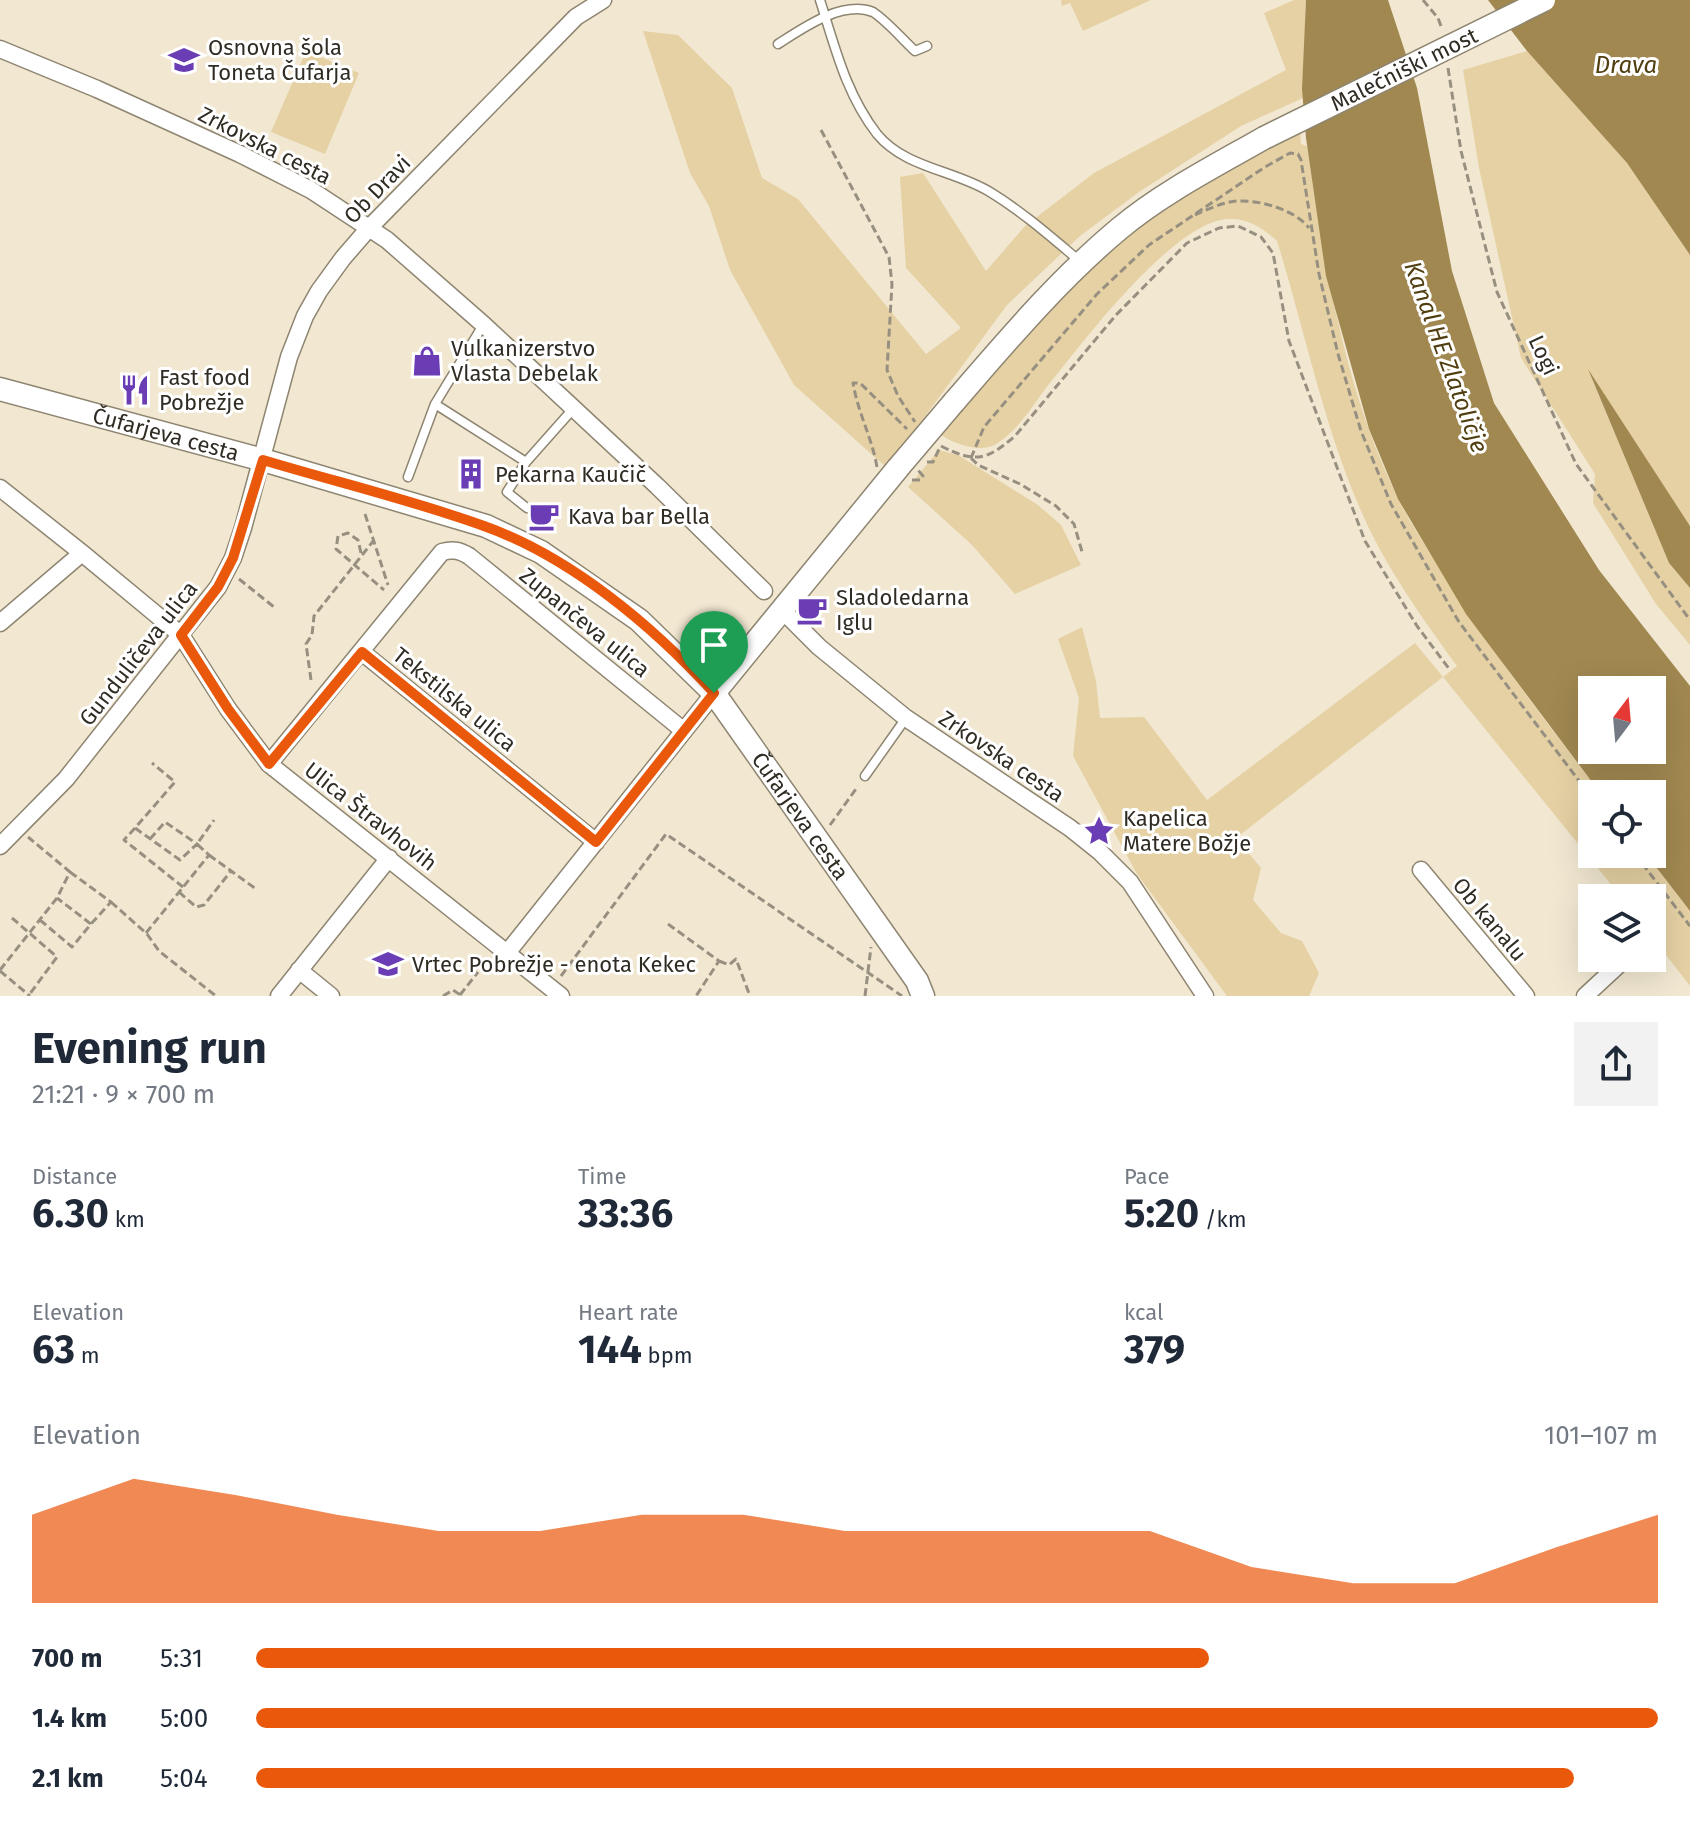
<!DOCTYPE html>
<html lang="en">
<head>
<meta charset="utf-8">
<style>
  body { margin:0; font-family:"Fira Sans",sans-serif; background:#f2f2f3; color:#1f2937; height:100vh; display:flex; flex-direction:column; font-size:30px; white-space:nowrap }
  * { box-sizing:border-box; margin:0 }
  p { font-size:26px; color:#747a83 }
  .icon { flex:none; width:44px; height:44px; fill:none; stroke:currentColor; stroke-width:2; stroke-linecap:round; stroke-linejoin:round }
  .map { position:relative; height:996px; overflow:hidden }
  .drawer { display:flex; flex-direction:column; background:#fff; flex:1 }
  .drawer>* { flex:none }
  .needle { width:52px; rotate:16deg }
  .tools { position:absolute; left:1578px; top:676px; display:grid; gap:16px }
  .tools a { display:grid; place-items:center; width:88px; height:88px; border-radius:0px; background:#fff; box-shadow:0 8px 32px #0002; font-size:40px }
  .pin { position:absolute; display:grid; place-items:center; width:68px; height:68px; color:#fff; margin:-82px -34px; border-radius:50% 50% 50% 0; rotate:-45deg; box-shadow:0 0 8px #0007 }
  .pin .icon { rotate:45deg }
  .round { display:grid; place-items:center; flex:none; width:84px; height:84px; border-radius:0px; background:#f2f2f3 }
  .summary { display:flex; align-items:center; justify-content:space-between; height:136px; padding:0 32px }
  h1 { font-size:44px; font-weight:700; line-height:60px }
  .figures { display:grid; grid-template-columns:repeat(3,1fr); gap:12px; height:136px; padding:8px 32px }
  .figures div { display:grid; align-content:center }
  .figures b { font-size:40px; font-weight:700 }
  .figures small { font-size:22px; font-weight:400 }
  .figures p { font-size:22px }
  .chart { height:224px; padding:16px 32px }
  .chart p { display:flex; justify-content:space-between }
  .chart svg { width:100%; height:144px; margin-top:8px; fill:#ea580c; opacity:.7 }
  ul { padding:0 32px; list-style:none; font-size:26px }
  li { display:grid; grid-template-columns:128px 96px 1fr; align-items:center; height:60px }
  li i { height:20px; border-radius:10px; background:#ea580c }
  .map>svg:first-child { display:block }
  .green { fill:#e5d1a4 }
  .water { fill:#a18851; fill-rule:evenodd }
  .lines { fill:none; stroke-linecap:round; stroke-linejoin:round }
  .lane-casing { stroke:#8e8571; stroke-width:11 }
  .street-casing { stroke:#8e8571; stroke-width:19 }
  .secondary-casing { stroke:#8e8571; stroke-width:25 }
  .path { stroke:#979081; stroke-width:3; stroke-dasharray:8 4; stroke-linecap:butt }
  .lane { stroke:#fff; stroke-width:8 }
  .street { stroke:#fff; stroke-width:16 }
  .secondary { stroke:#fff; stroke-width:22 }
  .secondary-bridge-casing { stroke:#8e8571; stroke-width:25; stroke-linecap:butt }
  .secondary-bridge { stroke:#fff; stroke-width:22 }
  .route-casing { stroke:#fff; stroke-width:16 }
  .route { stroke:#ea580c; stroke-width:10 }
  .labels { text-anchor:middle; stroke-width:6; stroke-linejoin:round; paint-order:stroke }
  .poi-label { font-size:22px; fill:#302c24; stroke:#fff; text-anchor:start }
  .street-label { font-size:22px; fill:#302c24; stroke:#fff }
  .water-label { font-size:24px; font-style:italic; fill:#513f12; stroke:#fff }
</style>
</head>
<body>
<div class="map">
<svg width="1690" height="996" viewBox="0 0 1690 996">
  <rect width="100%" height="100%" fill="#f2e8d2"/>
  <path class="green" d="M 1061,0 L 1151,0 L 1083,31 L 1070,3 L 1062,6 Z
    M 1294,0 L 1306,0 L 1303,98 L 1241,126 L 1139,192 L 1080,236 L 1007,305 L 887,468 L 794,385 L 730,270 L 709,206 L 690,173 L 643,31 L 678,35 L 732,88 L 762,178 L 798,199 L 926,354 L 961,328 L 906,268 L 900,177 L 923,173 L 986,271 L 1025,226 L 1094,173 L 1286,70 L 1264,13 Z
    M 306,51 L 359,73 L 325,154 L 271,132 Z
    M 1527,51 L 1627,163 L 1690,255 L 1690,526 L 1590,374 L 1669,563 L 1690,588 L 1690,645 L 1656,604 L 1593,503 L 1595,474 L 1521,358 L 1479,168 L 1463,70 Z
    M 1300,127 L 1301,144 L 1307,146 C 1325,265 1344,389 1398,498 C 1407,518 1420,537 1432,556 C 1482,640 1542,716 1601,794 L 1592,794 L 1592,854 L 1646,854 L 1690,911 L 1690,986 L 1652,937 L 1652,898 L 1622,898 L 1443,677 L 1236,838 L 1261,868 L 1253,900 L 1281,933 L 1302,941 L 1319,973 L 1309,996 L 1227,996 L 1137,874 L 1073,756 L 1079,698 L 1058,639 L 1082,627 L 1096,681 L 1100,718 L 1144,717 L 1207,800 L 1415,643 L 1443,677 L 1457,666 C 1420,615 1382,562 1358,504 C 1322,419 1304,328 1277,241 C 1263,228 1248,218 1228,219 C 1172,222 1080,346 1046,388 C 1032,407 1014,436 992,446 C 977,452 951,443 940,434 C 1000,365 1057,291 1128,232 C 1180,189 1242,160 1300,127 Z
    M 939,450 L 958,455 L 1038,505 L 1061,525 L 1081,565 L 1015,594 L 972,545 L 908,487 Z"/>
  <path class="water" d="M 1306,0 L 1388,0 L 1417,88 L 1452,271 L 1494,403 L 1599,570 L 1690,686 L 1690,911 L 1646,854 L 1652,854 L 1652,794 L 1601,794 L 1466,614 L 1398,499 L 1369,429 L 1326,276 L 1306,138 L 1302,89 ZM 1592,690 L 1652,690 L 1652,750 L 1592,750 Z
    M 1488,0 L 1690,0 L 1690,255 L 1627,163 L 1527,51 Z
    M 1588,369 L 1690,526 L 1690,588 L 1669,563 Z"/>
  <g class="lines">
    <g class="lane-casing">
      <path id="lane" d="M 820,0 C 835,47 846,94 877,134 C 905,168 954,170 990,192 C 1023,212 1052,238 1082,263
        M 778,44 C 803,28 842,0 873,12 C 888,22 902,39 915,51 L 927,46
        M 483,325 L 435,404 L 526,462 L 573,409
        M 526,462 L 507,492 L 527,508
        M 408,477 L 435,404
        M 865,776 L 906,718"/>
    </g>
    <g class="street-casing">
      <path id="street" d="M 0,49 L 97,89 L 240,154 L 311,190 L 387,240 L 484,325 L 657,486 L 764,591
        M 0,488 L 82,553 L 181,635 L 228,709 L 269,764 L 561,996
        M 782,610 L 819,647 L 906,718 L 1070,828 L 1100,852 L 1130,882 L 1205,996
        M 0,623 L 82,553
        M 362,652 L 596,842
        M 269,764 L 442,552 C 452,549 459,550 469,556 L 684,731
        M 0,846 L 66,779 L 218,587 L 233,558 L 243,528 L 289,357 L 305,316 L 319,291 L 343,258 L 369,228 L 576,17 L 603,0
        M 1421,870 L 1526,996
        M 507,953 L 714,693
        M 299,970 L 331,996
        M 279,996 L 389,858
        M 1585,996 L 1626,958"/>
    </g>
    <g class="secondary-casing">
      <g id="secondary">
        <path id="s1" d="M 0,389 L 263,460 L 486,526 L 541,552 L 639,620 L 714,693 L 917,981 L 923,996"/>
        <path d="M 954,402 C 1006,342 1058,280 1119,229 C 1162,193 1215,166 1264,138"/>
        <path d="M 714,693 L 898,468"/>
      </g>
    </g>
    <path class="path" d="M 1423,0 L 1438,18 L 1442,29
      M 1448,68 L 1461,151 L 1497,292 L 1576,464 L 1690,620
      M 821,130 L 889,257 L 892,284 L 887,370 L 898,396 L 915,422
      M 1195,215 C 1208,209 1223,202 1238,201 C 1261,200 1295,210 1309,228
      M 941,446 C 975,463 986,461 1015,436 L 1116,315 L 1187,243 L 1219,228 L 1238,226 L 1261,237 L 1273,253 L 1289,341 L 1365,541 L 1417,626 L 1450,670
      M 971,458 L 984,427 L 1097,294 L 1149,245 L 1265,167 L 1290,153 L 1298,154 L 1301,160 L 1319,274 L 1338,354 L 1361,431 L 1391,504 L 1459,622 L 1592,798
      M 971,458 L 978,465 L 1020,484 L 1056,506 L 1074,524 L 1083,555
      M 927,462 L 933,462 L 939,449
      M 877,467 C 872,438 858,413 853,383 L 860,383 L 907,429
      M 912,480 L 920,480 L 923,476 L 918,470
      M 365,514 L 388,585
      M 361,553 L 358,540 L 348,533 L 338,536 L 336,549 L 384,590
      M 239,579 L 274,607
      M 688,640 L 706,654 L 719,656
      M 311,680 L 306,644 L 312,635 L 314,616 L 374,540
      M 830,825 L 858,786
      M 135,828 L 124,840 L 183,887
      M 150,839 L 165,822 L 197,844 L 180,860 L 135,828 L 175,782 L 152,763
      M 1635,854 L 1690,926
      M 209,855 L 256,889
      M 70,872 L 111,902 L 91,924
      M 179,892 L 196,907 L 204,905 L 231,871
      M 111,902 L 147,934 L 159,951 L 216,996
      M 12,918 L 57,957 L 29,995
      M 40,920 L 72,947 L 91,924 L 57,898
      M 668,924 L 719,961 L 696,996
      M 146,933 L 209,855 L 197,844 L 214,820
      M 719,961 L 729,965 L 736,959 L 750,996
      M 0,970 L 57,898 L 70,872 L 28,837
      M 0,971 L 30,996
      M 561,976 L 666,834 L 902,996
      M 460,995 L 478,972
      M 443,996 L 453,990 L 462,996
      M 865,996 L 871,947"/>
    <use href="#lane" class="lane"/>
    <use href="#street" class="street"/>
    <use href="#secondary" class="secondary"/>
    <g class="secondary-bridge-casing">
      <g id="secondary-bridge">
        <path id="s2" d="M 1264,138 L 1544,0"/>
        <path d="M 898,468 L 954,402"/>
      </g>
    </g>
    <use href="#secondary-bridge" class="secondary-bridge"/>
  </g>
  <g class="lines">
    <g class="route-casing">
      <path id="route" d="M 263,460 C 336,482 412,500 484,526 C 571,557 653,626 714,693 L 596,842 L 362,652 L 269,764 L 228,709 L 181,635 L 218,587 L 233,558 Z"/>
    </g>
    <use href="#route" class="route"/>
  </g>
  <defs>
    <g id="school-bare" transform="scale(2.4)"><path d="M0-5L7-2L0 1L-7-2ZM-4 1L0 2.5L4 1V4Q0 6-4 4Z" fill="#6a3db5" stroke="#fff" stroke-width="2.5" paint-order="stroke"/></g>
    <g id="shop-bare" transform="scale(2.4)"><path d="M-5-2.5h2.3a2.7 3.5 0 0 1 5.4 0H5L5.5 6h-11ZM-1.5-2.5h3a1.5 2.3 0 0 0-3 0Z" fill="#6a3db5" stroke="#fff" stroke-width="2.5" paint-order="stroke"/></g>
    <g id="restaurant-bare" transform="scale(2.4)"><path d="M-5-6h1v4h1v-4h1v4h1v-4h1v5L-1.5 .5V6h-2V.5L-5-1ZM5-6V6H3V1.5H1.5Q1.5-4 5-6Z" fill="#6a3db5" stroke="#fff" stroke-width="2.5" paint-order="stroke"/></g>
    <g id="building-bare" transform="scale(2.4)"><path d="M-4-6H4V6H1V3H-1V6H-4ZM-2.5-4.3h1.7v1.8h-1.7ZM.8-4.3h1.7v1.8H.8ZM-2.5-1h1.7V.8h-1.7ZM.8-1h1.7V.8H.8Z" fill="#6a3db5" stroke="#fff" stroke-width="2.5" paint-order="stroke"/></g>
    <g id="cafe-bare" transform="scale(2.4)"><path d="M-5.5-4.5H6V0H3Q3 3.5 0 3.5H-2.5Q-5.5 3.5-5.5 0ZM3-3.2v2h1.7v-2ZM-6 4.5H4V6H-6Z" fill="#6a3db5" stroke="#fff" stroke-width="2.5" paint-order="stroke"/></g>
    <g id="sight-bare" transform="scale(2.4)"><path d="M0-6L1.8-2.2L6-1.7L2.9 1.2L3.7 5.4L0 3.3L-3.7 5.4L-2.9 1.2L-6-1.7L-1.8-2.2Z" fill="#6a3db5" stroke="#fff" stroke-width="2.5" paint-order="stroke"/></g>
  </defs>
  <g fill-rule="evenodd">
    <use href="#school-bare" x="184" y="60"/>
    <use href="#shop-bare" x="427" y="361"/>
    <use href="#restaurant-bare" x="135" y="390"/>
    <use href="#building-bare" x="471" y="474"/>
    <use href="#cafe-bare" x="544" y="516"/>
    <use href="#cafe-bare" x="812" y="610"/>
    <use href="#sight-bare" x="1099" y="831"/>
    <use href="#school-bare" x="388" y="964"/>
  </g>
  <g class="labels">
    <g class="poi-label">
      <text x="208" y="55">Osnovna šola<tspan x="208" dy="25">Toneta Čufarja</tspan></text>
      <text x="451" y="356">Vulkanizerstvo<tspan x="451" dy="25">Vlasta Debelak</tspan></text>
      <text x="159" y="385">Fast food<tspan x="159" dy="25">Pobrežje</tspan></text>
      <text x="495" y="482">Pekarna Kaučič</text>
      <text x="568" y="524">Kava bar Bella</text>
      <text x="836" y="605">Sladoledarna<tspan x="836" dy="25">Iglu</tspan></text>
      <text x="1123" y="826">Kapelica<tspan x="1123" dy="25">Matere Božje</tspan></text>
      <text x="412" y="972">Vrtec Pobrežje - enota Kekec</text>
    </g>
    <g class="street-label">
      <text dy="8" stroke="none"><textPath href="#s2" startOffset="156">Malečniški most</textPath></text>
      <text transform="translate(265 145) rotate(27)" y="8">Zrkovska cesta</text>
      <text transform="translate(377 189) rotate(-46)" y="8">Ob Dravi</text>
      <text transform="translate(1544 355) rotate(65)" y="8">Logi</text>
      <text dy="8" stroke="none"><textPath href="#s1" startOffset="172">Čufarjeva cesta</textPath></text>
      <text transform="translate(585 622) rotate(39)" y="8">Zupančeva ulica</text>
      <text transform="translate(138 653) rotate(-52)" y="8">Gunduličeva ulica</text>
      <text transform="translate(455 699) rotate(39)" y="8">Tekstilska ulica</text>
      <text transform="translate(1002 756) rotate(34)" y="8">Zrkovska cesta</text>
      <text dy="8" stroke="none"><textPath href="#s1" startOffset="940">Čufarjeva cesta</textPath></text>
      <text transform="translate(371 816) rotate(38)" y="8">Ulica Štravhovih</text>
      <text transform="translate(1490 919) rotate(50)" y="8">Ob kanalu</text>
    </g>
    <g class="water-label">
      <text x="1626" y="73">Drava</text>
      <text transform="translate(1446 357) rotate(70)" y="8">Kanal HE Zlatoličje</text>
    </g>
  </g>
</svg>
<div class="tools">
<a><svg class="needle" viewBox="-14 -14 28 28"><path d="M0-13l5 13h-10z" fill="#e53935"/><path d="M0 13l5-13h-10z" fill="#747a83"/></svg></a>
<a><svg class="icon" aria-label="locate" viewBox="0 0 24 24"><circle cx="12" cy="12" r="6"/><path d="M12 2v4M12 18v4M2 12h4M18 12h4"/></svg></a>
<a><svg class="icon" aria-label="layers" viewBox="0 0 24 24"><path d="M12 4l9 5-9 5-9-5zM3 14l9 5 9-5"/></svg></a>
</div>
<div class="pin" style="left:714px;top:693px;background:#1e9e55"><svg class="icon" aria-label="arrive" viewBox="0 0 24 24"><path d="M6 21V4h12l-3 4 3 4H6"/></svg></div>
</div>
<section class="drawer">
<div class="summary"><div><h1>Evening run</h1><p>21:21 · 9 × 700 m</p></div><a class="round"><svg class="icon" aria-label="share" viewBox="0 0 24 24"><path d="M12 15V3M7 8l5-5 5 5M5 13v7h14v-7"/></svg></a></div>
<div class="figures">
<div><p>Distance</p><b>6.30<small> km</small></b></div>
<div><p>Time</p><b>33:36</b></div>
<div><p>Pace</p><b>5:20<small> /km</small></b></div>
</div>
<div class="figures">
<div><p>Elevation</p><b>63<small> m</small></b></div>
<div><p>Heart rate</p><b>144<small> bpm</small></b></div>
<div><p>kcal</p><b>379</b></div>
</div>
<div class="chart"><p><span>Elevation</span>101–107 m</p>
<svg viewBox="0 0 160 44" preserveAspectRatio="none"><path d="M0 44V17L10 6L20 11L30 17L40 22L50 22L60 17L70 17L80 22L90 22L100 22L110 22L120 33L130 38L140 38L150 27L160 17V44z"/></svg>
</div>
<ul>
<li><b>700 m</b>5:31<i style="width:68%"></i></li>
<li><b>1.4 km</b>5:00<i style="width:100%"></i></li>
<li><b>2.1 km</b>5:04<i style="width:94%"></i></li>
</ul>
</section>
</body>
</html>
